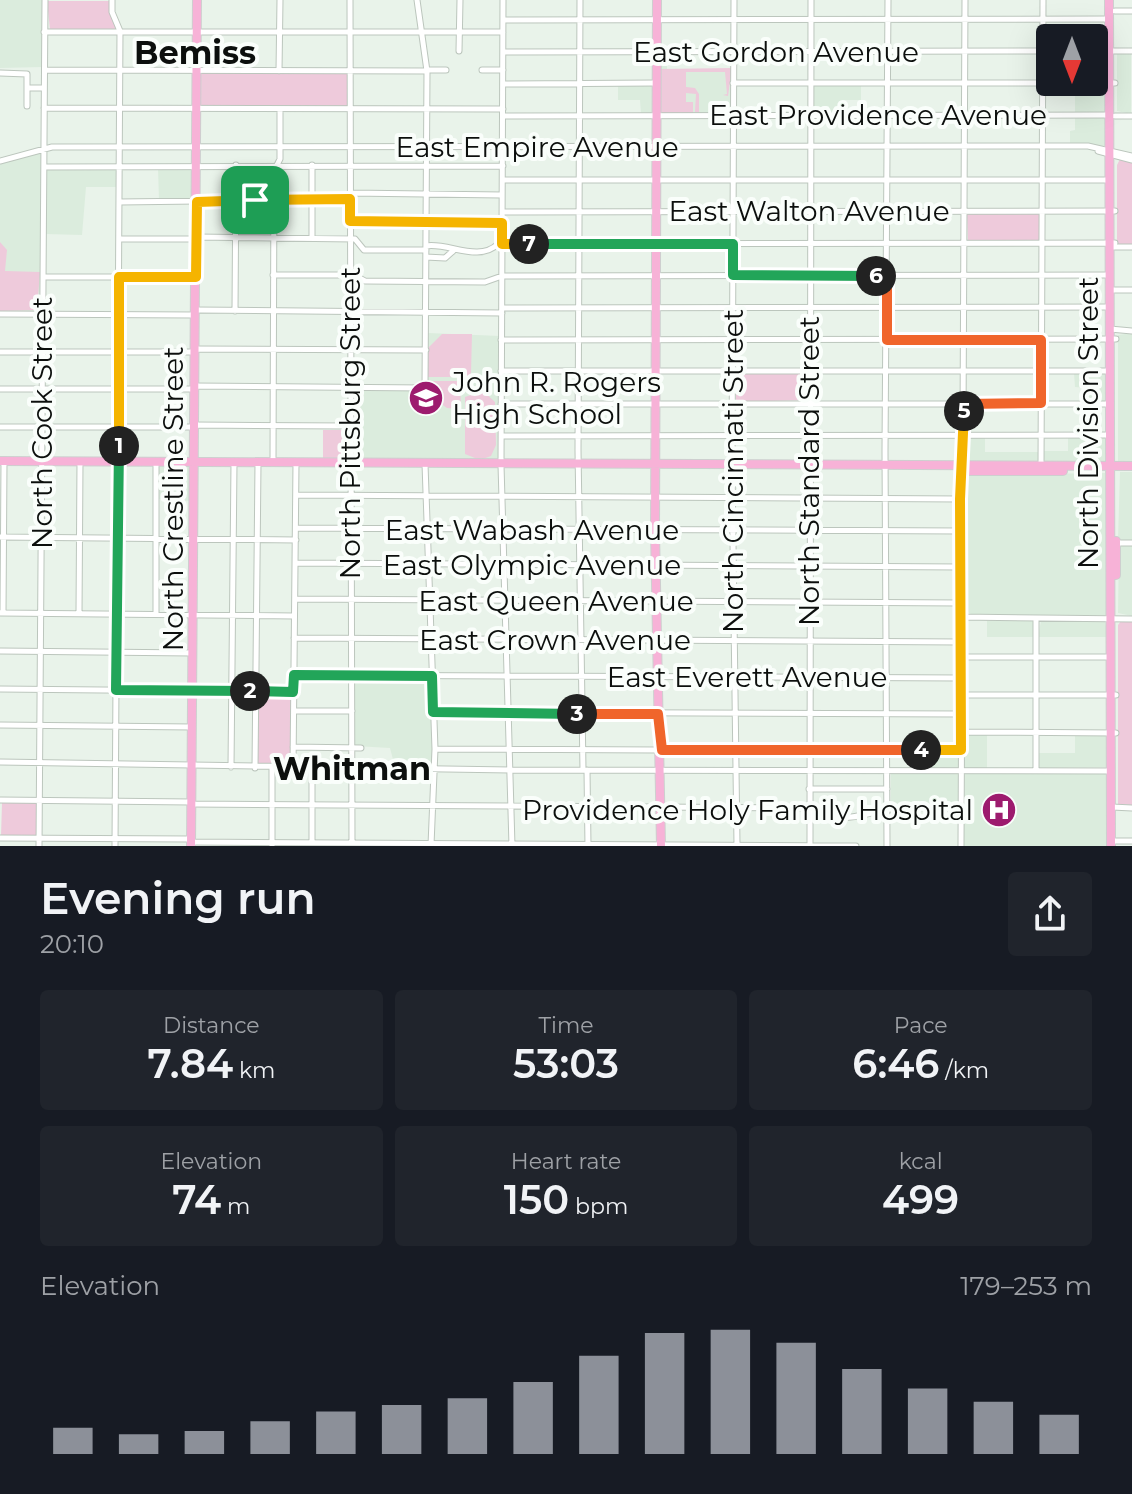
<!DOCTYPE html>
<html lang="en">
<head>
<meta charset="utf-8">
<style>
  body { margin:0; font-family:Montserrat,sans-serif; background:#20242c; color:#f1f3f6; height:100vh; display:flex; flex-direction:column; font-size:30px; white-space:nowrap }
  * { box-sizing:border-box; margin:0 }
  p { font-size:26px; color:#9ea1a6 }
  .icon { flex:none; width:44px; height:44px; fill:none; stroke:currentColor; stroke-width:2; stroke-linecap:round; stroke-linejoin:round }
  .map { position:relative; height:846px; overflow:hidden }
  .side { display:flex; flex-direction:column; background:#171b24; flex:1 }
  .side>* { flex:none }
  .needle { width:52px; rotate:180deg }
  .controls { position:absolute; left:1036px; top:24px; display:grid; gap:16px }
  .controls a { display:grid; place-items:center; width:72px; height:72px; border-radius:8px; background:#171b24; box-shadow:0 8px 32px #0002; font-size:40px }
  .pin { position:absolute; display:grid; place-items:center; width:68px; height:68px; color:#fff; margin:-34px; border-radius:16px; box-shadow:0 4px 12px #0006 }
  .km { position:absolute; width:40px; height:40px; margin:-20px; border-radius:50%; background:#222; color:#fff; font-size:22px; line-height:40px; text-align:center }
  .round { display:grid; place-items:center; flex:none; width:84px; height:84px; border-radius:8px; background:#20242c }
  .overview { display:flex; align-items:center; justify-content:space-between; height:136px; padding:0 40px }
  h1 { font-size:44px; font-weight:600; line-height:60px }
  .metrics { display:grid; grid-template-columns:repeat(3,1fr); gap:12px; height:136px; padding:8px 40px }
  .metrics div { display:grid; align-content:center; border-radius:8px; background:#20242c; text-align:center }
  .metrics b { font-size:40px; font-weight:600 }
  .metrics small { font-size:22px; font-weight:400 }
  .metrics p { font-size:22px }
  .chart { height:224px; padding:16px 40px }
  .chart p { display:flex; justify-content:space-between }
  .chart svg { width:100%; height:144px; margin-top:8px; stroke:#8c9099; stroke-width:6 }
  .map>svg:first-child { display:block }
  .built { fill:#dbecdd }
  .green { fill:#eecadb }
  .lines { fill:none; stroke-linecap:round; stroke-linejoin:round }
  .minor-casing { stroke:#bcc6bd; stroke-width:7 }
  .major-casing { stroke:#cecfcf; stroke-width:10 }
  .minor { stroke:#fff; stroke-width:5 }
  .major { stroke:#f7b2d7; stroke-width:8 }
  .split-1-casing { stroke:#fff; stroke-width:16 }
  .split-2-casing { stroke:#fff; stroke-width:16 }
  .split-3-casing { stroke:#fff; stroke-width:16 }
  .split-4-casing { stroke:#fff; stroke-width:16 }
  .split-5-casing { stroke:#fff; stroke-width:16 }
  .split-6-casing { stroke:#fff; stroke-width:16 }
  .split-7-casing { stroke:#fff; stroke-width:16 }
  .split-8-casing { stroke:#fff; stroke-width:16 }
  .split-1 { stroke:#f5b400; stroke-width:10 }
  .split-2 { stroke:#22a559; stroke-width:10 }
  .split-3 { stroke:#22a559; stroke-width:10 }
  .split-4 { stroke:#f0652b; stroke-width:10 }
  .split-5 { stroke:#f5b400; stroke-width:10 }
  .split-6 { stroke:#f0652b; stroke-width:10 }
  .split-7 { stroke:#22a559; stroke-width:10 }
  .split-8 { stroke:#f5b400; stroke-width:10 }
  .labels { text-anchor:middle; stroke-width:8; stroke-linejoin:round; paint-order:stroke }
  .street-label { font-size:28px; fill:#0c0f0d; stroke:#fafefb }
  .poi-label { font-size:28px; fill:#0c0f0d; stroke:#fafefb; text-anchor:start }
  .quarter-label { font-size:32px; font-weight:bold; fill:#0c0f0d; stroke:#fafefb }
</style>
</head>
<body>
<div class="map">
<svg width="1132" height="846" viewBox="0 0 1132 846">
  <rect width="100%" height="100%" fill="#e9f3ea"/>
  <path class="built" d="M 0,0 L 43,0 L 43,67 L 0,68 Z
    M 660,54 L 667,54 L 667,69 L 732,69 L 732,113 L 660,114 Z
    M 1117,54 L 1131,54 L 1131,114 L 1117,111 Z
    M 618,85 L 654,86 L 654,113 L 641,114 L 640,100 L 618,100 Z
    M 814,85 L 861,85 L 861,100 L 843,100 L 843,114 L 814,114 Z
    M 1075,85 L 1107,86 L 1107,113 L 1075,114 Z
    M 1075,117 L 1107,118 L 1106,146 L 1070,145 L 1070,131 L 1075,130 Z
    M 43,152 L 41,312 L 0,312 L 0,164 Z
    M 47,168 L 118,168 L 118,187 L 86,187 L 82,235 L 45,234 Z
    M 158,168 L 194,170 L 192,200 L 159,200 Z
    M 428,333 L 500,336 L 500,461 L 353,461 L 352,391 L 426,389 Z
    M 1132,333 L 1132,465 L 1118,461 L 1118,335 Z
    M 1074,373 L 1107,374 L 1108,401 L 1086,402 L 1086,388 L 1075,387 Z
    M 1068,437 L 1106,438 L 1107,462 L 1043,463 L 1043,451 L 1068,451 Z
    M 967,438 L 985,438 L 985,452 L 1039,452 L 1039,463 L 967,464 Z
    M 190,466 L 193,501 L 159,499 L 159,467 Z
    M 1120,472 L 1132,472 L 1132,542 L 1118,540 Z
    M 1105,473 L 1106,615 L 973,615 L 965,611 L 966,475 Z
    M 1119,545 L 1132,545 L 1132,616 L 1118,613 Z
    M 987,621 L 1033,621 L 1034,637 L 987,637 Z
    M 1041,621 L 1105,622 L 1108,637 L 1038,637 Z
    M 353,679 L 431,679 L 434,752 L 431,767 L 395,767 L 390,748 L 355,746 Z
    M 964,734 L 987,734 L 987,769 L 963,768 Z
    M 1075,735 L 1107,735 L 1108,767 L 1038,768 L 1039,753 L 1075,753 Z
    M 912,752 L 958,752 L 959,767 L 912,769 Z
    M 891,773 L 958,773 L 959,806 L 891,807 Z
    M 1108,773 L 1109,846 L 963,846 L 965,773 Z"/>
  <path class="green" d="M 47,1 L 111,1 L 117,29 L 50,30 Z
    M 732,68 L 728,96 L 723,95 L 727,94 L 725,72 L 686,72 L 686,87 L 695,88 L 699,94 L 699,112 L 695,112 L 696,94 L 686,93 L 686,102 L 693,102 L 693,113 L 661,113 L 660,69 Z
    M 347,72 L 348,106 L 201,105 L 201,73 Z
    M 1120,159 L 1132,161 L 1132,245 L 1117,244 L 1117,165 Z
    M 967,213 L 1039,213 L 1040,241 L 968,242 Z
    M 0,242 L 7,250 L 5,271 L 40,272 L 37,310 L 0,311 Z
    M 442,334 L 472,334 L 471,373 L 468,377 L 428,377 L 428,348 Z
    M 736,373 L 807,373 L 808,400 L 736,402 Z
    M 432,381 L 460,381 L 461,409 L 447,408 L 437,401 Z
    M 483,391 L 495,402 L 496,445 L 491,456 L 480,460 L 465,454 L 465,397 Z
    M 323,430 L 346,430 L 346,459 L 323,459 Z
    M 1121,621 L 1132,621 L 1132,805 L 1118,804 L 1118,625 Z
    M 257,694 L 292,695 L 291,765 L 257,764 Z
    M 2,803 L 37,803 L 37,836 L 1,836 Z"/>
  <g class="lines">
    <g class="minor-casing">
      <path id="minor" d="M 112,0 L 112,12 L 120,31 L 115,846
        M 350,0 L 352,846
        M 503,0 L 501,465 L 512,846
        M 580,0 L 578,450 L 583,770
        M 734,0 L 732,466 L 737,845
        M 1115,11 L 1132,11
        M 503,20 L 1108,19
        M 44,32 L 503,32
        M 459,51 L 460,0
        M 1094,51 L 1132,51
        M 503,52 L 1050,51
        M 45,70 L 427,71
        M 427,70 L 446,70
        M 482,70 L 503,70
        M 279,71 L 280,0
        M 0,73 L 27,74 L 27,106
        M 733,83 L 1115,83
        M 503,84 L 656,83
        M 27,88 L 44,88
        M 44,108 L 503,109
        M 503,116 L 1109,115
        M 1115,116 L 1132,116
        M 1098,151 L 1132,160
        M 0,161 L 52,147 L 1088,146 L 1132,156
        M 312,165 L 312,238
        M 44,167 L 503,166
        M 503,180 L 1110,180
        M 350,193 L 502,195
        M 120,202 L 350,199
        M 502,212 L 1115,211
        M 350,221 L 502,223
        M 196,237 L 355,239 L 364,250 L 426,250
        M 120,239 L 195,239
        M 426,246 C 448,242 478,263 498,244 L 1115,243
        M 1110,247 L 1132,247
        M 426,257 L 445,258 L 453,251
        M 273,275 L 354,275 L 365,281 L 485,282 L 502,276 L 1109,275
        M 44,277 L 195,277
        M 1110,290 L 1132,290
        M 502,308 L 1109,307
        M 196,310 L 502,313
        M 235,311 L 236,165
        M 0,314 L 195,315
        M 1110,329 L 1132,331
        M 501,340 L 1116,339
        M 196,349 L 426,350
        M 0,352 L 195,352
        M 501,371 L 1110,371
        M 195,386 L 425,388 L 427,71 L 417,0
        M 0,389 L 194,389
        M 501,404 L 1110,404
        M 195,425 L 349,426
        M 0,427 L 194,427
        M 501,436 L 1110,435
        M 273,462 L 274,171 L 280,159 L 280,109
        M 425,464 L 435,749 L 431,845
        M 1041,466 L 1043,0
        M 296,495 L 960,499
        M 296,528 L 960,531
        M 0,537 L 296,540
        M 1113,543 L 1132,543
        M 296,563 L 960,567
        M 295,599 L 960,603
        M 0,613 L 294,616
        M 3,613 L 4,462
        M 79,614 L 80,462
        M 156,614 L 156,462
        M 960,617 L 1132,619
        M 1036,619 L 1036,771
        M 294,638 L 960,642
        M 0,651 L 192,653
        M 960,657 L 1110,657
        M 294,675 L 960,678
        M 0,689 L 293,692
        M 960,695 L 1116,695
        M 294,711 L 352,711
        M 433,712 L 961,714
        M 0,725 L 192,727
        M 961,732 L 1116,733
        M 293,747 L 361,748
        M 435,749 L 658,750
        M 662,750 L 961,750
        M 0,762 L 511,770 L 1111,771
        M 231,767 L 234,463
        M 255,768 L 258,463
        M 272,768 L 272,846
        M 293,768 L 296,463
        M 587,770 L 588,846
        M 809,789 L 887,789
        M 0,800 L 191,802
        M 192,804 L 809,808
        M 1112,807 L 1132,808
        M 809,809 C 850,824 852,816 890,809 C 913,805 939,809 961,809
        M 0,838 L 190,839
        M 1112,841 L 1132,841
        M 191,842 L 856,846
        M 312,843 L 312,768
        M 39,846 L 45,0
        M 810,846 L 811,0
        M 887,846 L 885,451 L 888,0
        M 961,846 L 965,0"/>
    </g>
    <g class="major-casing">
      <path id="major" d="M 657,0 L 655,531 L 661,846
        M 1109,0 L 1111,846
        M 0,461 L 1132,466
        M 965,471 L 1063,471
        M 1116,575 L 1116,541
        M 191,846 L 197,0"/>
    </g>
    <use href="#minor" class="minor"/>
    <use href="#major" class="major"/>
  </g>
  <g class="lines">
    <g class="split-1-casing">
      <path id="split-1" d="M 119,446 L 119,277 L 196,277 L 197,202 L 255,200"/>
    </g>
    <g class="split-2-casing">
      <path id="split-2" d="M 119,446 L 116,690 L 250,691"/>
    </g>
    <g class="split-3-casing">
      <path id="split-3" d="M 250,691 L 293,692 L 294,675 L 432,676 L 433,712 L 577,714"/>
    </g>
    <g class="split-4-casing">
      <path id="split-4" d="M 577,714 L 658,714 L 662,750 L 921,750"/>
    </g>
    <g class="split-5-casing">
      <path id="split-5" d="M 921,750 L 961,750 L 960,499 L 964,411"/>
    </g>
    <g class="split-6-casing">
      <path id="split-6" d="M 876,276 L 887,276 L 887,340 L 1041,340 L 1041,403 L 964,404 L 964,411"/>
    </g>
    <g class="split-7-casing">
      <path id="split-7" d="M 529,244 L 733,244 L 733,275 L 876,276"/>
    </g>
    <g class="split-8-casing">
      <path id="split-8" d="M 255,200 L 350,199 L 350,221 L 502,223 L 502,244 L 529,244"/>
    </g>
    <use href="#split-1" class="split-1"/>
    <use href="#split-2" class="split-2"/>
    <use href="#split-3" class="split-3"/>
    <use href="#split-4" class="split-4"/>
    <use href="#split-5" class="split-5"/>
    <use href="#split-6" class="split-6"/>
    <use href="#split-7" class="split-7"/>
    <use href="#split-8" class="split-8"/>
  </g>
  <defs>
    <g id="school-disc" transform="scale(1.8)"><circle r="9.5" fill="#9d1b6e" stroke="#fafefb"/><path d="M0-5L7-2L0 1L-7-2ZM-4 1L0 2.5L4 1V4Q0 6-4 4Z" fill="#fff"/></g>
    <g id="hospital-disc" transform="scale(1.8)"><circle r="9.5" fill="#9d1b6e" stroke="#fafefb"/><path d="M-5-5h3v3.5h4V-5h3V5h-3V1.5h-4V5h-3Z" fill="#fff"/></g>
  </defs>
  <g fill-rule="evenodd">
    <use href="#school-disc" x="426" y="398"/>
    <use href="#hospital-disc" x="999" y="810"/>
  </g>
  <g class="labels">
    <g class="street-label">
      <text x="776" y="62">East Gordon Avenue</text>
      <text x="878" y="125">East Providence Avenue</text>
      <text x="537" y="157">East Empire Avenue</text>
      <text x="809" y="221">East Walton Avenue</text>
      <text transform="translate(42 423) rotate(-90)" y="10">North Cook Street</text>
      <text transform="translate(350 423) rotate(-90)" y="10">North Pittsburg Street</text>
      <text transform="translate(1088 423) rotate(-90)" y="10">North Division Street</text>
      <text transform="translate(733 471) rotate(-90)" y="10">North Cincinnati Street</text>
      <text transform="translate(809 471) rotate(-90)" y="10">North Standard Street</text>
      <text transform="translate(173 499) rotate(-90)" y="10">North Crestline Street</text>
      <text x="532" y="540">East Wabash Avenue</text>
      <text x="532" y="575">East Olympic Avenue</text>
      <text x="556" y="611">East Queen Avenue</text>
      <text x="555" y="650">East Crown Avenue</text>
      <text x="747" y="687">East Everett Avenue</text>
    </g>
    <g class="poi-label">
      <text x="452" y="392">John R. Rogers<tspan x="452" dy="32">High School</tspan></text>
      <text x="973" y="820" text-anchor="end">Providence Holy Family Hospital</text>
    </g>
    <g class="quarter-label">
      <text x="195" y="64">Bemiss</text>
      <text x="352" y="780">Whitman</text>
    </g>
  </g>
</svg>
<div class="controls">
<a><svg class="needle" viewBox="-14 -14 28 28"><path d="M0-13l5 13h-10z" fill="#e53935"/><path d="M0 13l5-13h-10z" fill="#9ea1a6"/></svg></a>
</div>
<div class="pin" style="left:255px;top:200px;background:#1e9e55"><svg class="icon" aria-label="arrive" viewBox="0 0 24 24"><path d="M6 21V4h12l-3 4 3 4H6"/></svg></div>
<b class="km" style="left:119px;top:446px">1</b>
<b class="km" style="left:250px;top:691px">2</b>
<b class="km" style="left:577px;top:714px">3</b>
<b class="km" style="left:921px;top:750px">4</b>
<b class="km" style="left:964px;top:411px">5</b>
<b class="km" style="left:876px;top:276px">6</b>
<b class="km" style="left:529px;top:244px">7</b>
</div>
<section class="side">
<div class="overview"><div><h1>Evening run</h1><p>20:10</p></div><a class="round"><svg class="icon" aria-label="share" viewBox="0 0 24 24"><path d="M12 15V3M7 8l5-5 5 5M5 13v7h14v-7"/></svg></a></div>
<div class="metrics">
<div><p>Distance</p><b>7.84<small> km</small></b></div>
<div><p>Time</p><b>53:03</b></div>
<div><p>Pace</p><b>6:46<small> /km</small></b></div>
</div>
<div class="metrics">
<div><p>Elevation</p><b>74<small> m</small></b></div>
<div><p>Heart rate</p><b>150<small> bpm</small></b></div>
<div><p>kcal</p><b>499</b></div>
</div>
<div class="chart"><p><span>Elevation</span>179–253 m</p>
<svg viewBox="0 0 160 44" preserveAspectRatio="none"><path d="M5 44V36M15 44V38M25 44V37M35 44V34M45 44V31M55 44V29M65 44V27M75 44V22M85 44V14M95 44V7M105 44V6M115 44V10M125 44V18M135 44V24M145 44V28M155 44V32"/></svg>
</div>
</section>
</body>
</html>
